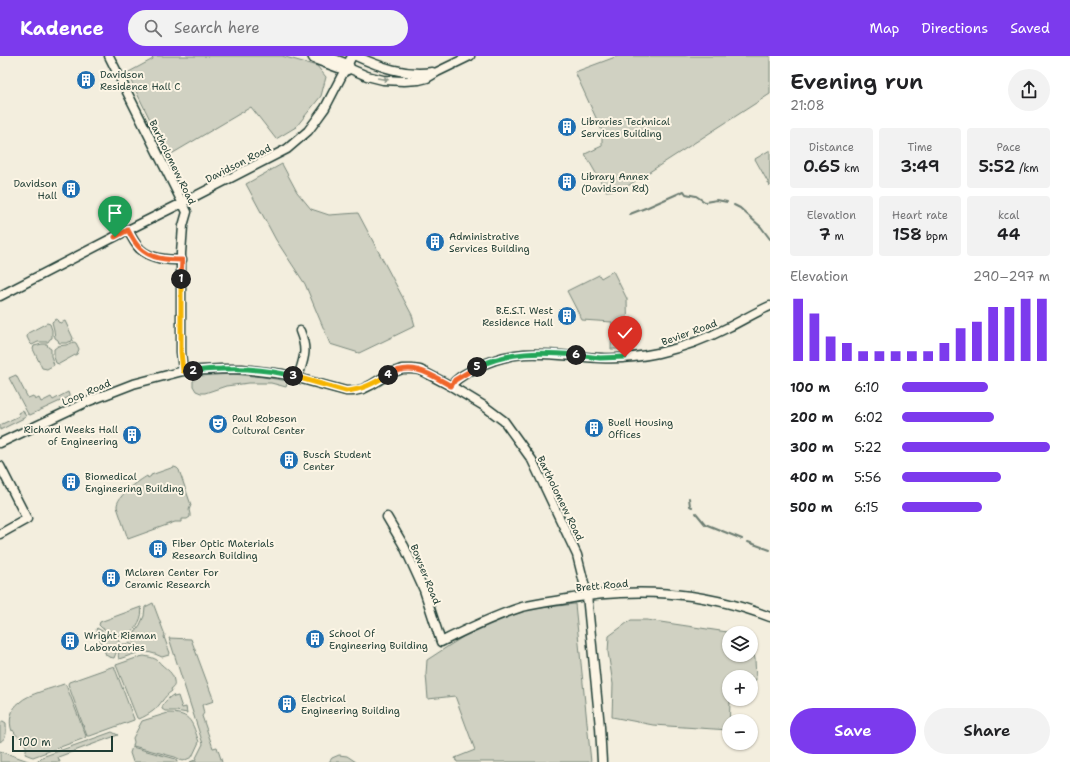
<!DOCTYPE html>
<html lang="en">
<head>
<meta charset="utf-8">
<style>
  body { margin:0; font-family:"Shantell Sans",sans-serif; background:#f2f2f2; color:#202124; height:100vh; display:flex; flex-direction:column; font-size:15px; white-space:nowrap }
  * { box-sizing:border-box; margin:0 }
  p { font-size:13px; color:#757577 }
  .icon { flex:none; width:22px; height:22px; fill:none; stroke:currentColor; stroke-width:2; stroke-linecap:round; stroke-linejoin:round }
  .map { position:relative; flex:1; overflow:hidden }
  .details { display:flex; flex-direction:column; background:#fff; width:300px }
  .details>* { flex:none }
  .tools { position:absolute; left:722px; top:570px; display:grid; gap:8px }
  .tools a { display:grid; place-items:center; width:36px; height:36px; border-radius:50%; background:#fff; box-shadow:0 1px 3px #0004; font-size:20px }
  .scale { position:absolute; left:12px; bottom:10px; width:101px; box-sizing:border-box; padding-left:4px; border:2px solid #1f3d34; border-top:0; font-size:11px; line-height:14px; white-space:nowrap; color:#1f3d34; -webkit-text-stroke:3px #fcf5e5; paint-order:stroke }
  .pin { position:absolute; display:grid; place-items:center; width:34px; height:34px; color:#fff; margin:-41px -17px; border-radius:50% 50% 50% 0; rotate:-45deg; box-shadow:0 0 4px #0007 }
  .pin .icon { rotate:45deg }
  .km { position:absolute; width:20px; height:20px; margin:-10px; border-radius:50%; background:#222; color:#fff; font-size:11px; line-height:20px; text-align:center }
  .round { display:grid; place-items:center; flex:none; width:42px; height:42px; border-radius:21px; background:#f2f2f2 }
  .overview { display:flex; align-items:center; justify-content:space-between; height:68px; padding:0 20px }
  h1 { font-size:22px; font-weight:600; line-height:30px }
  .stats { display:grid; grid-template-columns:repeat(3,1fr); gap:6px; height:68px; padding:4px 20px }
  .stats div { display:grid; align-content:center; border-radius:4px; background:#f2f2f2; text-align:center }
  .stats b { font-size:17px; font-weight:600 }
  .stats small { font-size:11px; font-weight:400 }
  .stats p { font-size:11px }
  .chart { height:112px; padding:8px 20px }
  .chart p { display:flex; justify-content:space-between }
  .chart svg { width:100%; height:72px; margin-top:4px; stroke:#7c3aed; stroke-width:6 }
  .button { display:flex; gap:8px; margin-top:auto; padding:8px 20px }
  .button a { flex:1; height:46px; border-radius:24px; background:#7c3aed; color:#fff; font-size:16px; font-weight:600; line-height:46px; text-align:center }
  .button a+a { background:#f2f2f2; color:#202124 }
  ul { padding:0 20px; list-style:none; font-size:13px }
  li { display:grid; grid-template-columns:64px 48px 1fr; align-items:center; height:30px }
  li i { height:10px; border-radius:5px; background:#7c3aed }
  header { display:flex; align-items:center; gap:24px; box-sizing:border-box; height:56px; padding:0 20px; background:#7c3aed; color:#fff }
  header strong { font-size:19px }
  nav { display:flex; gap:22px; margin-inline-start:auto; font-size:14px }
  .search { width:280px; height:36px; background:#f2f2f2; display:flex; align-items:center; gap:10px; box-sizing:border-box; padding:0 14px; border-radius:22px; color:#757577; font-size:15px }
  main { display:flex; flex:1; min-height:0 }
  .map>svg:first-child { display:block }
  .green { fill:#d0d1c2; stroke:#78877b }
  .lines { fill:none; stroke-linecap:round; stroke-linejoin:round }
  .stream { stroke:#6c7d72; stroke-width:2 }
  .minor-casing { stroke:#1f3d34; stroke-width:11 }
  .motorway-casing { stroke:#1f3d34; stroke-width:18 }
  .minor { stroke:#fcf5e5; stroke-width:8 }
  .motorway { stroke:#fcf5e5; stroke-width:15 }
  .oneway { fill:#8e998c }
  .split-1-casing { stroke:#fff; stroke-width:8 }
  .split-2-casing { stroke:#fff; stroke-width:8 }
  .split-3-casing { stroke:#fff; stroke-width:8 }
  .split-4-casing { stroke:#fff; stroke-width:8 }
  .split-5-casing { stroke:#fff; stroke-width:8 }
  .split-6-casing { stroke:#fff; stroke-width:8 }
  .split-7-casing { stroke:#fff; stroke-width:8 }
  .split-1 { stroke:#f0652b; stroke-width:5 }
  .split-2 { stroke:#f5b400; stroke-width:5 }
  .split-3 { stroke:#22a559; stroke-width:5 }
  .split-4 { stroke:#f5b400; stroke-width:5 }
  .split-5 { stroke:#f0652b; stroke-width:5 }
  .split-6 { stroke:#22a559; stroke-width:5 }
  .split-7 { stroke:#22a559; stroke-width:5 }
  .labels { text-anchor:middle; stroke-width:4; stroke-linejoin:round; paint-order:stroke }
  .poi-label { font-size:10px; fill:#1f3d34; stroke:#fcf5e5; text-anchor:start }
  .street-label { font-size:10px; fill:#1f3d34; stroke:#fcf5e5 }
</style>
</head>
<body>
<header>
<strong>Kadence</strong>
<div class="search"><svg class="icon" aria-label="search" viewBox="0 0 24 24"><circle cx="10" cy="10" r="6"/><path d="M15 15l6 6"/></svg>Search here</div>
<nav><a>Map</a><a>Directions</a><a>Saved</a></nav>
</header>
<main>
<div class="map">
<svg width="770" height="706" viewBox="0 0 770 706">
  <rect width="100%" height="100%" fill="#f3eede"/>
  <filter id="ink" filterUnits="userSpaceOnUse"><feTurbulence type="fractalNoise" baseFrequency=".025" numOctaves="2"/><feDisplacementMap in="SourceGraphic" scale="8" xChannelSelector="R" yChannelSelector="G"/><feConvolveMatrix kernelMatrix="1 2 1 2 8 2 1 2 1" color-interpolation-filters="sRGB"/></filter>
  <g filter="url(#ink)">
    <path class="green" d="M 152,0 L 282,0 L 317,10 L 326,21 L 321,40 L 296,71 L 276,83 L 251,51 L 168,100 L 127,17 L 153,3 Z
      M 618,0 L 770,0 L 770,38 L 623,133 L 606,135 L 585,98 L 602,90 L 602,75 L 575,16 Z
      M 770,94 L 770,130 L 755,103 Z
      M 282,108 L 297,136 L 311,153 L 329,159 L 358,157 L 412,259 L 415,270 L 359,297 L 330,288 L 305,228 L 276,184 L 246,128 Z
      M 613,215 L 627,243 L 628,293 L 611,293 L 612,266 L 582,264 L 567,235 L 599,219 L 601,222 Z
      M 57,263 L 58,266 L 61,267 L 65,265 L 73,282 L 72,285 L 66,287 L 59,287 L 58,284 L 55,282 L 54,274 L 52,266 L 53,265 Z
      M 47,267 L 50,268 L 52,274 L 52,282 L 50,283 L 48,286 L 38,286 L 32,289 L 30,287 L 27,281 L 28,277 Z
      M 74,286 L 76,287 L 79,293 L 77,298 L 59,308 L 56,307 L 54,301 L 54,293 L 58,290 L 66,289 Z
      M 42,288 L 47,288 L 48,291 L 51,293 L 51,300 L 54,309 L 47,313 L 42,312 L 33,293 L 34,290 Z
      M 233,318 L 263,321 L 288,325 L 286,331 L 271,327 L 249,327 L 226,330 L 205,337 L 201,337 L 196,335 L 193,330 L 193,325 L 199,320 Z
      M 16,319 L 28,342 L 33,340 L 35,344 L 39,342 L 41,346 L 51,341 L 53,344 L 68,336 L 69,339 L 69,341 L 30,359 L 28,358 L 9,322 Z
      M 23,354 L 26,361 L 0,374 L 0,369 L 19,360 L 18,357 Z
      M 174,411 L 177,412 L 179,414 L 191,449 L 189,454 L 190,458 L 190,461 L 187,463 L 181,463 L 181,466 L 175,466 L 128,483 L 117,451 C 116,440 139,425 147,420 L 148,422 L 151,420 L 151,419 Z
      M 153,547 L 165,579 L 164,581 L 170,597 L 169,599 L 162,601 L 155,598 L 144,595 L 136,588 L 129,584 L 140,569 L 144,560 L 145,551 Z
      M 575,548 L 591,706 L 457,706 L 455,702 L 475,694 L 455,640 L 428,643 L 426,618 L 427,604 L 447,591 L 485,567 L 523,554 Z
      M 141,551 C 144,561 136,573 128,579 L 123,577 L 119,580 L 102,572 L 99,569 L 100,566 Z
      M 631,564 L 647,564 L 734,577 L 729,577 L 729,599 L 751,599 L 751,587 L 755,603 L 756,624 L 751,628 L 751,621 L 729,621 L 729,643 L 733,643 L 730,646 L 729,674 L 653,669 L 612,661 L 613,628 L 608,596 L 609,580 Z
      M 97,572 L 118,584 L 120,587 L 114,602 L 109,601 L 106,599 L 96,573 Z
      M 169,582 L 191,583 L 214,645 L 202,649 L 204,657 L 202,660 L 213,692 L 217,691 L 222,706 L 190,706 L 195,704 L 203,688 Z
      M 128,587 L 134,589 L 140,596 L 119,603 C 117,599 120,592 122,588 L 126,588 Z
      M 144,600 C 149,601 156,602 159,606 C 160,606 160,608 161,608 C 167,614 173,616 174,625 C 175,629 174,631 171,633 L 172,635 C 163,641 161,649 153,655 C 149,658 144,661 139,663 L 137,662 L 116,609 L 139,601 Z
      M 114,610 L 134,663 L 134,664 L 90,680 L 87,680 L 68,628 L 69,626 Z
      M 64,628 L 66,629 L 86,680 L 85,682 L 33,701 L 30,700 L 25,698 C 30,685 18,684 13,674 L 12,675 C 8,665 11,652 20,646 C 28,638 53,632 64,628 Z
      M 173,639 L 174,641 L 178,640 L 182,652 L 186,651 L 187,657 L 176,655 L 165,655 L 162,653 C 162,648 168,642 173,639 Z
      M 168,657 C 192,657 192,667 199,686 L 192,701 L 183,705 L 175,701 L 133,690 L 134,686 L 133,682 L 142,665 Z
      M 3,665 L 6,667 C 6,675 8,681 0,686 L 0,666 Z
      M 112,676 L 118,679 L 58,701 L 60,706 L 37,706 L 42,701 Z
      M 132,691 L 176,703 L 177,706 L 133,706 L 130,697 Z
      M 0,695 L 31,706 L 0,706 Z
      M 339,699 L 347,700 L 356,706 L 329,706 L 332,702 Z"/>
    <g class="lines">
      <path class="stream" d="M 734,149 L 740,152 L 761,171 L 770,183
        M 630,158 L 648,151 L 684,135 L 686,138 L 696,140 L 705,146 L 717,144 L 727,146
        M 689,442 L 690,450 L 692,451
        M 696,457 L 705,468 L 742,483
        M 748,486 L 770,494"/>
      <g class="minor-casing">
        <path id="minor" d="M 109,0 L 187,156 L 183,170 L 181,197 L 181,296 L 183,315
          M 356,0 C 380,11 405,20 432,16
          M 346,11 L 367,20 L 383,24 L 404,25 L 419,24 L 427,22 L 437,16 L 470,0
          M 128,174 C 131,180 135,188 140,193 C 151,203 167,204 182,204
          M 0,240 L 128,174 L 182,147 L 287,93 L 308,75 L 317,63 L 325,52 L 352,0
          M 298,321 C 304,302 308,295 300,275
          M 451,330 C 457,321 467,317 476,312 C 520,289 554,300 601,302 C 620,303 639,301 658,297 C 681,292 708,282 729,271 C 743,264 756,256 770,250
          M 0,387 L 89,345 L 133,328 L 183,315 L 221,313 L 242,313 L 283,318 L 346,335 L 354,335 L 363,333 L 371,329 L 389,318 L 402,313 L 412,313 L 420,314 L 451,330 L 484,350 L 504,365 L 532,404 L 577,499 L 587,539 L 600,671 L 602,706
          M 0,410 L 27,463 L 0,478
          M 387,461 L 404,490 L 424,534 L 441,586 C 467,573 494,560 522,551 C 534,548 548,546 561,544 C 633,531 701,534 770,561"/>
      </g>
      <g class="motorway-casing">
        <path id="motorway" d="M 316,0 L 346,11"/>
      </g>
      <use href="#minor" class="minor"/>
      <use href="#motorway" class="motorway"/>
    </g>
    <defs><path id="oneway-solid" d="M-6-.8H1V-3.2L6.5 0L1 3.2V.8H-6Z"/></defs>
    <use class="oneway" href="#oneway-solid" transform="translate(383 23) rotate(9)"/>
  </g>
  <g class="lines" filter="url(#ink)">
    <g class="split-1-casing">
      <path id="split-1" d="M 115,181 L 128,174 C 131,180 135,188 140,192 C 151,203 167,204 182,204 L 181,223"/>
    </g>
    <g class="split-2-casing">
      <path id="split-2" d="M 181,223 L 181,296 L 183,315 L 193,315"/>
    </g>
    <g class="split-3-casing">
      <path id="split-3" d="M 193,315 C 202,314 211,313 221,313 C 245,312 270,314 293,320"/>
    </g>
    <g class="split-4-casing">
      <path id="split-4" d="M 293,320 L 346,335 C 362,334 374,327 388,319"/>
    </g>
    <g class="split-5-casing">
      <path id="split-5" d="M 388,319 C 412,305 430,318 451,330 L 455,324 L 477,311"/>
    </g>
    <g class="split-6-casing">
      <path id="split-6" d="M 477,311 C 509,295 541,296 576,299"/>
    </g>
    <g class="split-7-casing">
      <path id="split-7" d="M 576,299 L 600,302 L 625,301"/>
    </g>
    <use href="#split-1" class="split-1"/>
    <use href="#split-2" class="split-2"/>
    <use href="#split-3" class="split-3"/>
    <use href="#split-4" class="split-4"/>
    <use href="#split-5" class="split-5"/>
    <use href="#split-6" class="split-6"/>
    <use href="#split-7" class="split-7"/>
  </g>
  <defs>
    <g id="building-disc" transform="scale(1)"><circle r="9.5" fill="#1f6fb2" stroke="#fcf5e5"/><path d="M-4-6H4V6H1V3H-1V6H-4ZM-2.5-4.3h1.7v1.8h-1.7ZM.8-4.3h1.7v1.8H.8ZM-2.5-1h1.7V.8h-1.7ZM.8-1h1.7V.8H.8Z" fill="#fff"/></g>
    <g id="theatre-disc" transform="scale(1)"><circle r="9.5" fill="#1f6fb2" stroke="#fcf5e5"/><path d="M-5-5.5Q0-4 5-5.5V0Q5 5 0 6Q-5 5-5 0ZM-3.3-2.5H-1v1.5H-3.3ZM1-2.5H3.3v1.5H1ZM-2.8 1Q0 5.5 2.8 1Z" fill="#fff"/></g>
  </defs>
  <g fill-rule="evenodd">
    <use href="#building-disc" x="86" y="24"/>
    <use href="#building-disc" x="567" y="71"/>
    <use href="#building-disc" x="567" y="126"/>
    <use href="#building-disc" x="71" y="133"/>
    <use href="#building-disc" x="435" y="186"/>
    <use href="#building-disc" x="567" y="260"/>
    <use href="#theatre-disc" x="218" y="368"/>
    <use href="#building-disc" x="594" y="372"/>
    <use href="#building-disc" x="132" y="379"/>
    <use href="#building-disc" x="289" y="404"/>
    <use href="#building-disc" x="71" y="426"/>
    <use href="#building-disc" x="158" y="493"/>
    <use href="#building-disc" x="111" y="522"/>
    <use href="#building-disc" x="315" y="583"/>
    <use href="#building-disc" x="70" y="585"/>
    <use href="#building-disc" x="287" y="648"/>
  </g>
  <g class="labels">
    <g class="poi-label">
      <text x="100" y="22">Davidson<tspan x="100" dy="12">Residence Hall C</tspan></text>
      <text x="581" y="69">Libraries Technical<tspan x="581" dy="12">Services Building</tspan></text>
      <text x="581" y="124">Library Annex<tspan x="581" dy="12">(Davidson Rd)</tspan></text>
      <text x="57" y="131" text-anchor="end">Davidson<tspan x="57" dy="12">Hall</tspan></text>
      <text x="449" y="184">Administrative<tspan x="449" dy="12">Services Building</tspan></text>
      <text x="553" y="258" text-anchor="end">B.E.S.T. West<tspan x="553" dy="12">Residence Hall</tspan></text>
      <text x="232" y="366">Paul Robeson<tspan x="232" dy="12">Cultural Center</tspan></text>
      <text x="608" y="370">Buell Housing<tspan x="608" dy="12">Offices</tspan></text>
      <text x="118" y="377" text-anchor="end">Richard Weeks Hall<tspan x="118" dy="12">of Engineering</tspan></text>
      <text x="303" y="402">Busch Student<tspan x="303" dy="12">Center</tspan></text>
      <text x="85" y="424">Biomedical<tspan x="85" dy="12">Engineering Building</tspan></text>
      <text x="172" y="491">Fiber Optic Materials<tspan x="172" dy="12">Research Building</tspan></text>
      <text x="125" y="520">Mclaren Center For<tspan x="125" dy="12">Ceramic Research</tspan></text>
      <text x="329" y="581">School Of<tspan x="329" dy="12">Engineering Building</tspan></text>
      <text x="84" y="583">Wright Rieman<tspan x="84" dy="12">Laboratories</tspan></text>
      <text x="301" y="646">Electrical<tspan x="301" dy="12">Engineering Building</tspan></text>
    </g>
    <g class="street-label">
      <text transform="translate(173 106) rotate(64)" y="4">Bartholomew Road</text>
      <text transform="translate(238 107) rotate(-27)" y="4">Davidson Road</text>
      <text transform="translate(689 276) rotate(-20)" y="4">Bevier Road</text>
      <text transform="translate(86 336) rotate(-23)" y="4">Loop Road</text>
      <text transform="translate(561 442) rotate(64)" y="4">Bartholomew Road</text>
      <text transform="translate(426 518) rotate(68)" y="4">Bowser Road</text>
      <text transform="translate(602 529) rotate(-5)" y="4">Brett Road</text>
    </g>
  </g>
</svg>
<div class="tools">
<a><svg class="icon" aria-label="layers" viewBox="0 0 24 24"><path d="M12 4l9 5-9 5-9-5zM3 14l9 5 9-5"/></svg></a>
<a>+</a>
<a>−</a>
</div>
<div class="scale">100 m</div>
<div class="pin" style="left:115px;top:181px;background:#1e9e55"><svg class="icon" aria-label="arrive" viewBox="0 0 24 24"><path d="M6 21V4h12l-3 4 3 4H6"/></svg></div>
<div class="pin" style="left:625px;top:301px;background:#d93025"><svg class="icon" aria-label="check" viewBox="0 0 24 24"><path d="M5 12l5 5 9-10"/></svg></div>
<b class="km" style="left:181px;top:223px">1</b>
<b class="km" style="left:193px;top:315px">2</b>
<b class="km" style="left:293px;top:320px">3</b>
<b class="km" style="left:388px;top:319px">4</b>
<b class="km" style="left:477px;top:311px">5</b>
<b class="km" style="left:576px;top:299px">6</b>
</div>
<section class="details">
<div class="overview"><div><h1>Evening run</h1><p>21:08</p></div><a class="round"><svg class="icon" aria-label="share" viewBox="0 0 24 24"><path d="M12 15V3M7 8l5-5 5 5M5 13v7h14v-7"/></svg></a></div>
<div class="stats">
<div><p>Distance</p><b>0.65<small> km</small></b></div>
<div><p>Time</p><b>3:49</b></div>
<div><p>Pace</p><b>5:52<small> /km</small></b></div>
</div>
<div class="stats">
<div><p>Elevation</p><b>7<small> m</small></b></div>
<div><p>Heart rate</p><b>158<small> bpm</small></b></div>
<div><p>kcal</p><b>44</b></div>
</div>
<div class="chart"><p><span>Elevation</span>290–297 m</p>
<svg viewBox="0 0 160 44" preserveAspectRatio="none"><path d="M5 44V6M15 44V15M25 44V29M35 44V33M45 44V38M55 44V38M65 44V38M75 44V38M85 44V38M95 44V33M105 44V24M115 44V20M125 44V11M135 44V11M145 44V6M155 44V6"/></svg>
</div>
<ul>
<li><b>100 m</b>6:10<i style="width:58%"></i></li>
<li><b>200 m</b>6:02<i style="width:62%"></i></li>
<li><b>300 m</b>5:22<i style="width:100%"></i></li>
<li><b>400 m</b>5:56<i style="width:67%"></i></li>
<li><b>500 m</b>6:15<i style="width:54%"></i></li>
</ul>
<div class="button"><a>Save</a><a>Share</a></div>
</section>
</main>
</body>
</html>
